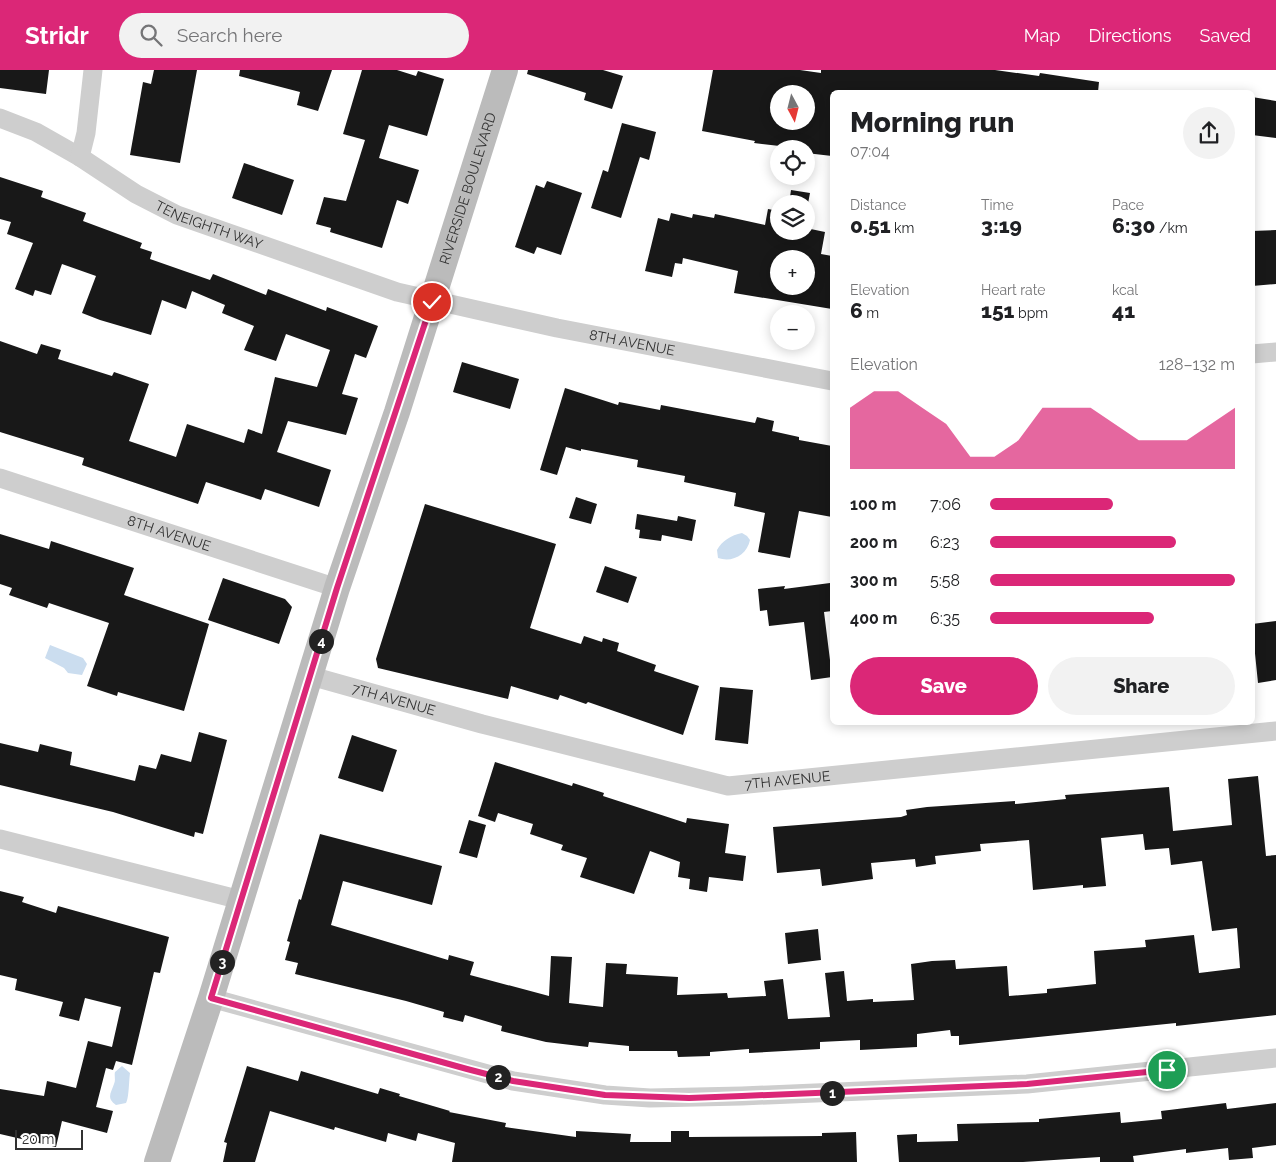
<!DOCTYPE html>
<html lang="en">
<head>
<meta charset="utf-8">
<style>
  body { margin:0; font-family:Raleway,sans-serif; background:#f2f2f2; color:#202124; height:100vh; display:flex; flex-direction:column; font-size:19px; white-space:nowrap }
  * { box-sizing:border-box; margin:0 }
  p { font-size:16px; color:#757577 }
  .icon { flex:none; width:28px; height:28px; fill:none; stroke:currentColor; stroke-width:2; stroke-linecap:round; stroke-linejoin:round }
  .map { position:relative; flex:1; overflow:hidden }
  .sheet { position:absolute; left:830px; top:20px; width:425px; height:635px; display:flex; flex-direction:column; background:#fff; border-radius:8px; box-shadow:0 2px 12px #0003 }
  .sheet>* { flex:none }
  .needle { width:32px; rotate:173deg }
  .controls { position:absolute; left:770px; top:15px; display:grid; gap:10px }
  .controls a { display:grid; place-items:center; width:45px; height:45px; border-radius:50%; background:#fff; box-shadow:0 2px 12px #0003; font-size:25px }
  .scale { position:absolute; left:15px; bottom:12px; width:68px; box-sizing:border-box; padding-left:5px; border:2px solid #313131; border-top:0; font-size:14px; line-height:18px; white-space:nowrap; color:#313131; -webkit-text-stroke:4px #fff; paint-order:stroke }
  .pin { position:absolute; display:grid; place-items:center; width:42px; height:42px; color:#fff; margin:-21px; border:2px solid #fff; border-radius:50%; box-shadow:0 1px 5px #0007 }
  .km { position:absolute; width:25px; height:25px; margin:-12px; border-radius:50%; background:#222; color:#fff; font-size:14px; line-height:25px; text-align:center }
  .round { display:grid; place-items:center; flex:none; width:52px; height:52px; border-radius:26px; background:#f2f2f2 }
  .headline { display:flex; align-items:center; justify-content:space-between; height:85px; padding:0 20px }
  h1 { font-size:28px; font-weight:800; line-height:38px }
  .metrics { display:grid; grid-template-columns:repeat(3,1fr); gap:8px; height:85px; padding:5px 20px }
  .metrics div { display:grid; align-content:center }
  .metrics b { font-size:21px; font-weight:800 }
  .metrics small { font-size:14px; font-weight:400 }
  .metrics p { font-size:14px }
  .chart { height:140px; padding:10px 20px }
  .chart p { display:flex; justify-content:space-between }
  .chart svg { width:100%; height:90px; margin-top:5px; fill:#db2777; opacity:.7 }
  .cta { display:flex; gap:10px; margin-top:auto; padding:10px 20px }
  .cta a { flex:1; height:58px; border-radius:30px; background:#db2777; color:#fff; font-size:20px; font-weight:800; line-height:58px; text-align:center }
  .cta a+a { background:#f2f2f2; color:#202124 }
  ul { padding:0 20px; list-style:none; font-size:16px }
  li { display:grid; grid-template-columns:80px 60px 1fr; align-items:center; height:38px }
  li i { height:12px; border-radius:6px; background:#db2777 }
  header { display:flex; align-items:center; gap:30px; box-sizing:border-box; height:70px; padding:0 25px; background:#db2777; color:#fff }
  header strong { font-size:24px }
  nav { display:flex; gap:28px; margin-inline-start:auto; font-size:18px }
  .search { width:350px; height:45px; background:#f2f2f2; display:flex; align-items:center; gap:12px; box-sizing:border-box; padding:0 18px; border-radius:28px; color:#757577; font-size:19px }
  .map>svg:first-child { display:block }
  .water { fill:#cbddef }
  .building { fill:#181818; fill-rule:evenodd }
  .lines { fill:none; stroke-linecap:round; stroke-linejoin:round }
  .minor { stroke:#cecece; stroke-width:19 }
  .secondary { stroke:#bbb; stroke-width:26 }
  .route-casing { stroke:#fff; stroke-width:10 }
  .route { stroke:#db2777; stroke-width:6 }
  .labels { text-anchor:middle; stroke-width:5; stroke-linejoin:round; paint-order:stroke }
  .street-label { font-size:14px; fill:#313131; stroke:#fff }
</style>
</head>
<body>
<header>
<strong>Stridr</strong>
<div class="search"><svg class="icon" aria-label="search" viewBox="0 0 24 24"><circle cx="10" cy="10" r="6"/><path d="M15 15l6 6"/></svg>Search here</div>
<nav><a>Map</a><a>Directions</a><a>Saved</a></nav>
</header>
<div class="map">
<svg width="1276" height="1092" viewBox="0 0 1276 1092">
  <rect width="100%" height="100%" fill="#fff"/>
  <path class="water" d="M 742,463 L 747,466 L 750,470 C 747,485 732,493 718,488 L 717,480 C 722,471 731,465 742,463 Z
    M 50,575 L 83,588 L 87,594 L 82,605 L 68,603 L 64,598 L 45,588 Z
    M 122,996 L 130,1003 C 129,1010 129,1029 126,1033 L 116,1035 C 106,1028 111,1023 114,1014 C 116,1010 114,1006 115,1002 Z"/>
  <path class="building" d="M 0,0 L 49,0 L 46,24 L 0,18 Z
    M 154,0 L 197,0 L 180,93 L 130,85 L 143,12 L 151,14 Z
    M 240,0 L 332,0 L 318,41 L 297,35 L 300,22 L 239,6 Z
    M 362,0 L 397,0 L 416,6 L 418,1 L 444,9 L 427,66 L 389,55 L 379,88 L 419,100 L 408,134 L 397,130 L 382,178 L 330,162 L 331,158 L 316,154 L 324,127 L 346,131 L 365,70 L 343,64 Z
    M 528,0 L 603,0 L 623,6 L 612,39 L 584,30 L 586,23 L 527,4 Z
    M 713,0 L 800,0 L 821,3 L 821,0 L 995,0 L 1039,6 L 1040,3 L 1099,12 L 1098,22 L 832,22 L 832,86 L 806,83 L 806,79 L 754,73 L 755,71 L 702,61 ZM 779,24 L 806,24 L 806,51 L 779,51 Z
    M 1252,27 L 1276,31 L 1276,68 L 1252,65 Z
    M 622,53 L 656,62 L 649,90 L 640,87 L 621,148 L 591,138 L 603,100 L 608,102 Z
    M 244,93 L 294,110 L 282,145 L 232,128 Z
    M 0,107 L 43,121 L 41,127 L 86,143 L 83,151 L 142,173 L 140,178 L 152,182 L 150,189 L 210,210 L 213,204 L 266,225 L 268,219 L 326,241 L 327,237 L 378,256 L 366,288 L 355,284 L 342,324 L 358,328 L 346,365 L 288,351 L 277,382 L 331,400 L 319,437 L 265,419 L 261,430 L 206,412 L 198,434 L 82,395 L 84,388 L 0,362 L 0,271 L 37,284 L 41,274 L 61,280 L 58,289 L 112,306 L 114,302 L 149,314 L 129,371 L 176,387 L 187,354 L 244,373 L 248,359 L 262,364 L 275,307 L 317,317 L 330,280 L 286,264 L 276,291 L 244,280 L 254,256 L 222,243 L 225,235 L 192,221 L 186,239 L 162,230 L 151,265 L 100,250 L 82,243 L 96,206 L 62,194 L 51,225 L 35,220 L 33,226 L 15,219 L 33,173 L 7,164 L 11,152 L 0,149 Z
    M 547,111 L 582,123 L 561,185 L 537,177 L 534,184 L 515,177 L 536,115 L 544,118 Z
    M 791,120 L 810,123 L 806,144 L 806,134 L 789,134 Z
    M 768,139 L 779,141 L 779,161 L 806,161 L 806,158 L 825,162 L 821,184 L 832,186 L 832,239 L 734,223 L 738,201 L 683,188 L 682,194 L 675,193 L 672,207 L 645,201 L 658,148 L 669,151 L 671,143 L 692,148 L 693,144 L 714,148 L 715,144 L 765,155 ZM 779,189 L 806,189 L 806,216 L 779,216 Z
    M 1276,160 L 1276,214 L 1252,216 L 1252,161 Z
    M 462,292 L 519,309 L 510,339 L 453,322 Z
    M 565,318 L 618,335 L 619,332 L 660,340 L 661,335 L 755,353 L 757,347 L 774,351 L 772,361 L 799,367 L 799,370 L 832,376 L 832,447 L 799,441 L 790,488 L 758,482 L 765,443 L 734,436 L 736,423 L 684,412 L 685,406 L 637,397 L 638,390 L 581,379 L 581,381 L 566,377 L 557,405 L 540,400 Z
    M 576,427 L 597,434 L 591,454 L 569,448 Z
    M 425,434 L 556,474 L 530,558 L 581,574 L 584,566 L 602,572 L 603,568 L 619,573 L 617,581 L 656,595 L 654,601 L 699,616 L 683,665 L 588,632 L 586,634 L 560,625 L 558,630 L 511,616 L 508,629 L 378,598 L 376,589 Z
    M 637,444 L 677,451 L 678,446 L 696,450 L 692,471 L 662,465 L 661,471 L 639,468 L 640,460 L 635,459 Z
    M 0,464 L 49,479 L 51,471 L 134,498 L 124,525 L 209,554 L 184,641 L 118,622 L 117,626 L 87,616 L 109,553 L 49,533 L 47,538 L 9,525 L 12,518 L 0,514 Z
    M 605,496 L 637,507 L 628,533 L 596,522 Z
    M 223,508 L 285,529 L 292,537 L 279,574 L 208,550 Z
    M 830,513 L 832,541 L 824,542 L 830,590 L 832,590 L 832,607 L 811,610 L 804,552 L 769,556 L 767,540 L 760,541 L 758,519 L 785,516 L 784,519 Z
    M 1276,551 L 1276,610 L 1258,613 L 1252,554 Z
    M 720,617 L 753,620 L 748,674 L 715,670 Z
    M 199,662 L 227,670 L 203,764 L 195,762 L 194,767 L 113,742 L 0,715 L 0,673 L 38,682 L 40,674 L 72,682 L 70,695 L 135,711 L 139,695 L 156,699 L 161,684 L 191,692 Z
    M 352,665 L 397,680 L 383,722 L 338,708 Z
    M 495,692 L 572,716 L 573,713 L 604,723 L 603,726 L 686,753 L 687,748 L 729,754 L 725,783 L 746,786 L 743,811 L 709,807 L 707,822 L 689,819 L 690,809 L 678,807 L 680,792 L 650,781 L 634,824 L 580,807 L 587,788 L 561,780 L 563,775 L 530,764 L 533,754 L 498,743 L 495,752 L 478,746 Z
    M 1258,706 L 1266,786 L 1276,785 L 1276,945 L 1176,956 L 1176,953 L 959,975 L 959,966 L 951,966 L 950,960 L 917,964 L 917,977 L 860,980 L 860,970 L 820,972 L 820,979 L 749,983 L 749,979 L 710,982 L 710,986 L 678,987 L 677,981 L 629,981 L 629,976 L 589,972 L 588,977 L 546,972 L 501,961 L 502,956 L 465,945 L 463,952 L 443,947 L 444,942 L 406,931 L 295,904 L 298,893 L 285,890 L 290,872 L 287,871 L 299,829 L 301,830 L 320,764 L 442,796 L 432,835 L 343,811 L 331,855 L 448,890 L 449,885 L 474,892 L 470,905 L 549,926 L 551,886 L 572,887 L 569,933 L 603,937 L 606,893 L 627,894 L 626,904 L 678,907 L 677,925 L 727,923 L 728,928 L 766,926 L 764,911 L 783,909 L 788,949 L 830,947 L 825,903 L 844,901 L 847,931 L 873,929 L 873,932 L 914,930 L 911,894 L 932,891 L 955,890 L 956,899 L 1007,896 L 1009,926 L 1047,923 L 1047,919 L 1096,914 L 1094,881 L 1146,877 L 1145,870 L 1194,865 L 1199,903 L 1240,898 L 1237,858 L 1212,861 L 1202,791 L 1171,795 L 1169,778 L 1145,780 L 1143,764 L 1101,768 L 1106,816 L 1083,818 L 1083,815 L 1033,820 L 1029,770 L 980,774 L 981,781 L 935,786 L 936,794 L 916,797 L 915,789 L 871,793 L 873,809 L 822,816 L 820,799 L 777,803 L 773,757 L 901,747 L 907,745 L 906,740 L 927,737 L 1015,731 L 1015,734 L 1066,729 L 1065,725 L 1169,717 L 1173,761 L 1232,755 L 1228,709 Z
    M 469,750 L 486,755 L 477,788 L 459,783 Z
    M 0,821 L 24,827 L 22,832 L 56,843 L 58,836 L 169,867 L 160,903 L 154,902 L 132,995 L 116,991 L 113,1000 L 106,998 L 96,1037 L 113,1041 L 107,1063 L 62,1051 L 56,1077 L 0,1064 L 0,1019 L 44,1026 L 47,1011 L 76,1018 L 88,971 L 112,977 L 121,937 L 85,928 L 79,951 L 59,946 L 63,932 L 15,920 L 17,909 L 0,905 Z
    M 818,859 L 821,890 L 788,894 L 785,863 Z
    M 247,996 L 298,1011 L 301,1001 L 378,1024 L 380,1018 L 400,1024 L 399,1026 L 450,1041 L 449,1042 L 506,1053 L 505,1057 L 576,1067 L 576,1061 L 631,1064 L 630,1072 L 671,1072 L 671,1061 L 689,1061 L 689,1067 L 822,1066 L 822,1063 L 856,1062 L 857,1092 L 452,1092 L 455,1073 L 418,1063 L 416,1071 L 388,1063 L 386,1072 L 335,1057 L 334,1060 L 270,1041 L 255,1092 L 223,1092 L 227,1073 L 224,1072 Z
    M 1226,1033 L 1227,1039 L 1276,1033 L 1276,1075 L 1252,1078 L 1253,1088 L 1229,1090 L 1228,1078 L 1186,1083 L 1186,1079 L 1133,1086 L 1134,1092 L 1100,1092 L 1100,1087 L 1023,1092 L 899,1092 L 897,1065 L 917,1064 L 917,1072 L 958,1071 L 957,1054 L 1039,1052 L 1039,1049 L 1120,1042 L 1121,1053 L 1162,1049 L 1161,1041 Z"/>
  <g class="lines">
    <g class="minor">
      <path id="s1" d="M 0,48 L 36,62 L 80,87 L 136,124 L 177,145 L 397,222 L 557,258 L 832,311"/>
      <path d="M 80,87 L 86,63 L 93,0"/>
      <path d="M 1252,284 L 1276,282"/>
      <path id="s2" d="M 0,408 L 337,518"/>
      <path id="s3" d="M 311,606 L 482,654 L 728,716 L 1276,661"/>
      <path d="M 0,769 L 241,830"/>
      <path d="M 211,928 L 513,1011 L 605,1025 L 650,1028 L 742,1026 L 1027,1014 L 1276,988"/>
    </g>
    <path class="secondary" id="s4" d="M 157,1092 L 211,928 L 337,518 L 397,342 L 505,0"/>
  </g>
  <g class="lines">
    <g class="route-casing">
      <path id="route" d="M 432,232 L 337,518 L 211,928 L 467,999 L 513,1011 L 605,1025 L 689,1028 L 742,1026 L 1027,1014 L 1167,1000"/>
    </g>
    <use href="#route" class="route"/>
  </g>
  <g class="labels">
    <g class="street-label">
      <text dy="5" stroke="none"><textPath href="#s4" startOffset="1022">RIVERSIDE BOULEVARD</textPath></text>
      <text dy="5" stroke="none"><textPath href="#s1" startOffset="236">TENEIGHTH WAY</textPath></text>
      <text dy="5" stroke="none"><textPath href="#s1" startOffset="676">8TH AVENUE</textPath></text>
      <text dy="5" stroke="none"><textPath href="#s2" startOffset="178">8TH AVENUE</textPath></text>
      <text dy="5" stroke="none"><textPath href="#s3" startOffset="86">7TH AVENUE</textPath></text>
      <text dy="5" stroke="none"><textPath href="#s3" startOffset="491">7TH AVENUE</textPath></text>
    </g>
  </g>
</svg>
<div class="controls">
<a><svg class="needle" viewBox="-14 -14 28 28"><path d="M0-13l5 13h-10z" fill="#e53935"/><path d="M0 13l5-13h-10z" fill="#757577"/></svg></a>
<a><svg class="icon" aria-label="locate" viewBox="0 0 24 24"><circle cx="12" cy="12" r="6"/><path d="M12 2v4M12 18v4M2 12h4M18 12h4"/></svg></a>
<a><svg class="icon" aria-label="layers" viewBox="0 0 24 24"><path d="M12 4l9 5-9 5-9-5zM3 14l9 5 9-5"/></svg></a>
<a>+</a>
<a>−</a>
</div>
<div class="scale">20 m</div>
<div class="pin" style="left:1167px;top:1000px;background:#1e9e55"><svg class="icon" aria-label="arrive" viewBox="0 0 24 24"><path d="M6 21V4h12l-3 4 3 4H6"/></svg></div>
<div class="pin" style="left:432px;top:232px;background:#d93025"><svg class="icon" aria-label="check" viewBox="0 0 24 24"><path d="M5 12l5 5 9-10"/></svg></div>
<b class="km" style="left:832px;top:1023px">1</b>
<b class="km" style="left:498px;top:1007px">2</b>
<b class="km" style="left:222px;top:892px">3</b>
<b class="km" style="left:321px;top:571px">4</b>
<section class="sheet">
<div class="headline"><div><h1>Morning run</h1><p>07:04</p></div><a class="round"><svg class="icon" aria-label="share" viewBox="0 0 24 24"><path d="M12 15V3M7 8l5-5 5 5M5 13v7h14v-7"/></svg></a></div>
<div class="metrics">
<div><p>Distance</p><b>0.51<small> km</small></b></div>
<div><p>Time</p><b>3:19</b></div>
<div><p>Pace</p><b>6:30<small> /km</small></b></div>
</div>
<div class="metrics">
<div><p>Elevation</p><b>6<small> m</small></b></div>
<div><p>Heart rate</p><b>151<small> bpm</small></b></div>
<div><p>kcal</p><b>41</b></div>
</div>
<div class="chart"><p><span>Elevation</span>128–132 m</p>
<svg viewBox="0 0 160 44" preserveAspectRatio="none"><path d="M0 44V14L10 6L20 6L30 14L40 22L50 38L60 38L70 30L80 14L90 14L100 14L110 22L120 30L130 30L140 30L150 22L160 14V44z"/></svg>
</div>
<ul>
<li><b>100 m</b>7:06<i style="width:50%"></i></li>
<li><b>200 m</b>6:23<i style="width:76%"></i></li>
<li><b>300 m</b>5:58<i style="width:100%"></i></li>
<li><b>400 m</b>6:35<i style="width:67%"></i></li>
</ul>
<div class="cta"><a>Save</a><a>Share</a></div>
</section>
</div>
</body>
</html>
